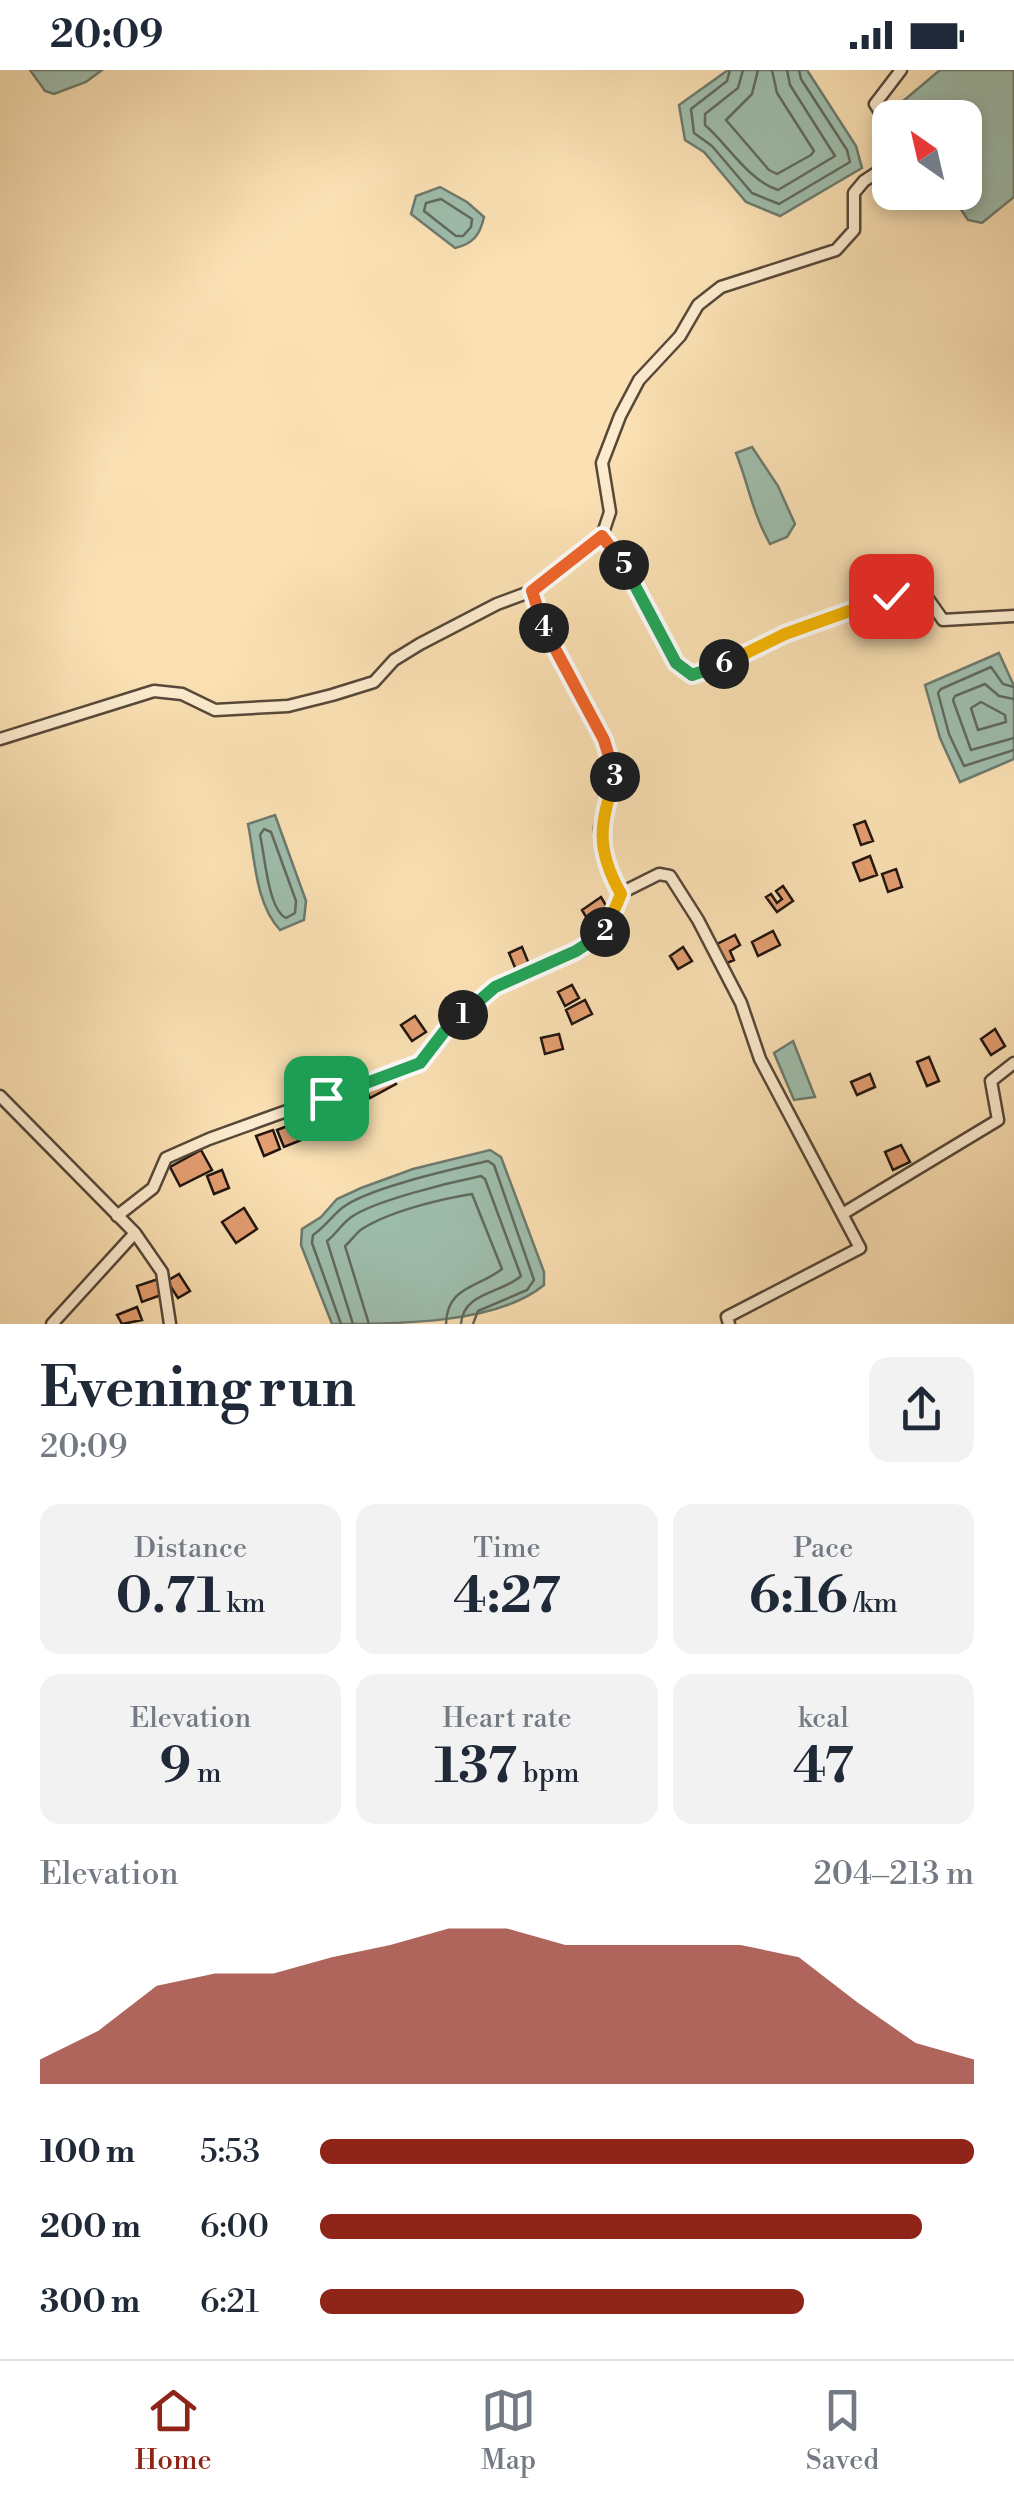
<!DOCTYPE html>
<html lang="en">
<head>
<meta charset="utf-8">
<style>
  body { margin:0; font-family:"Libre Bodoni",serif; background:#f2f2f3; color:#1f2937; height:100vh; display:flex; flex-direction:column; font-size:38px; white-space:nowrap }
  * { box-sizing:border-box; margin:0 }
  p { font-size:32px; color:#747a83 }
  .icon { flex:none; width:55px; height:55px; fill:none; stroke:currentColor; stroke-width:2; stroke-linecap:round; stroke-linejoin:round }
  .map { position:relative; height:1254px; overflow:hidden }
  .side { display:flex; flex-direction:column; background:#fff; flex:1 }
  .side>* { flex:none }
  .needle { width:65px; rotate:326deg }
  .buttons { position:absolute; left:872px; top:30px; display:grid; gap:20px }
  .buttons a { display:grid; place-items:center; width:110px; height:110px; border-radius:20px; background:#fff; box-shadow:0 5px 15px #0003; font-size:50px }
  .pin { position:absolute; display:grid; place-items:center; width:85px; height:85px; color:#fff; margin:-42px; border-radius:20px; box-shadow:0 5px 15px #0006 }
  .km { position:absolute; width:50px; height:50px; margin:-25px; border-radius:50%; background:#222; color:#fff; font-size:28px; line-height:50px; text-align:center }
  .round { display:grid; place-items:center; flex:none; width:105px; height:105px; border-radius:20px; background:#f2f2f3 }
  .overview { display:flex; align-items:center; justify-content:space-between; height:170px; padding:0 40px }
  h1 { font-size:55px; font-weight:700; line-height:75px }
  .figures { display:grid; grid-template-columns:repeat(3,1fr); gap:15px; height:170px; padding:10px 40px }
  .figures div { display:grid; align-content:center; border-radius:20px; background:#f2f2f3; text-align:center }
  .figures b { font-size:50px; font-weight:700 }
  .figures small { font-size:28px; font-weight:400 }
  .figures p { font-size:28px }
  .chart { height:280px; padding:20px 40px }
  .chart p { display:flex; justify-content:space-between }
  .chart svg { width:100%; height:180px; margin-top:10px; fill:#8f2418; opacity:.7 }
  ul { padding:0 40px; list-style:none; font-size:32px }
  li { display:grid; grid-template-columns:160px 120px 1fr; align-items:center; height:75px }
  li i { height:25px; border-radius:12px; background:#8f2418 }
  .status { display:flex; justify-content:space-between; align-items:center; height:70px; padding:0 50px; background:#fff; direction:ltr }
  .status svg { height:28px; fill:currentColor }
  .tabs { display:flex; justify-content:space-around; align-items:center; height:140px; border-top:2px solid #e0e1e3; background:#fff; font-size:28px; color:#747a83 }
  .tabs a { display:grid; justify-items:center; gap:5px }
  .tabs .current { color:#8f2418 }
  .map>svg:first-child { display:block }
  .water { fill:#9ebdac; stroke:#6c7a6e; stroke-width:2.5 }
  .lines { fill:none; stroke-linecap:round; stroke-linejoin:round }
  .shore { stroke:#606a5e; stroke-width:2.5 }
  .building { fill:#e39e71; stroke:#211610; stroke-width:2.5 }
  .street-casing { stroke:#574839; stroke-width:15 }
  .street { stroke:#fcebce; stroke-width:10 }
  .split-1-casing { stroke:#fff; stroke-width:20 }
  .split-2-casing { stroke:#fff; stroke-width:20 }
  .split-3-casing { stroke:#fff; stroke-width:20 }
  .split-4-casing { stroke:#fff; stroke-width:20 }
  .split-5-casing { stroke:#fff; stroke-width:20 }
  .split-6-casing { stroke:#fff; stroke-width:20 }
  .split-7-casing { stroke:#fff; stroke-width:20 }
  .split-1 { stroke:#22a559; stroke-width:12 }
  .split-2 { stroke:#22a559; stroke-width:12 }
  .split-3 { stroke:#f5b400; stroke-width:12 }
  .split-4 { stroke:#f0652b; stroke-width:12 }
  .split-5 { stroke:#f0652b; stroke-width:12 }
  .split-6 { stroke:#22a559; stroke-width:12 }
  .split-7 { stroke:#f5b400; stroke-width:12 }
</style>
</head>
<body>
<div class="status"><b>20:09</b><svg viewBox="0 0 49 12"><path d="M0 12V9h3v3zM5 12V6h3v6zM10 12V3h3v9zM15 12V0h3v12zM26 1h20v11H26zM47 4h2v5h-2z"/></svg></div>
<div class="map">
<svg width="1014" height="1254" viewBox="0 0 1014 1254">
  <rect width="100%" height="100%" fill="#fae0b3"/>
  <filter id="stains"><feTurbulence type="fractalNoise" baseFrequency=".002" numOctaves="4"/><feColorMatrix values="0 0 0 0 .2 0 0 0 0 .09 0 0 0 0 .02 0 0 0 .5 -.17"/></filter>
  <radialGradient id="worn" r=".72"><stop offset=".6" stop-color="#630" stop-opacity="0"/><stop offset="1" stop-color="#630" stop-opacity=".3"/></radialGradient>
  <path class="water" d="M 30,0 L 102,0 L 86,12 L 54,24 L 45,21 Z
    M 728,0 L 807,0 L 856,76 L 862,98 L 780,146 L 746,132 L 704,82 L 685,70 L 679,35 Z
    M 940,0 L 1014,0 L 1014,127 L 982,153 L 968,150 L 950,123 L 965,122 L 965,48 L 902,47 L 896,37 Z
    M 440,117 L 467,132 L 484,147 C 480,165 473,174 455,178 L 411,144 L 416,126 Z
    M 752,377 L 778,416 L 795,454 L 787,467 L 770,474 C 752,442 749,416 736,383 Z
    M 999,583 L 1014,616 L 1014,689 L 960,712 L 940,668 L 925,615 Z
    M 275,745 L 306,831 L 304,850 L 280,860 C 255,833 255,788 248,754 Z
    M 793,971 L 815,1027 L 794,1030 L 774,983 Z
    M 490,1080 L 501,1087 L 544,1202 L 544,1215 C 497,1254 397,1254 332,1254 L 301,1175 L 302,1159 L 321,1147 L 337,1129 L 361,1118 L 413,1099 Z"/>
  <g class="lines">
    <path class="shore" d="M 730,0 L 727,11 L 691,39 L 694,63 L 712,76 L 752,123 L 779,134 L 850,92 L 847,80 L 801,9 L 799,0
      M 743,0 L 738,18 L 705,44 L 705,55 C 729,76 748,110 778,120 L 835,86 L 790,15 L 787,0
      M 758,0 L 752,24 L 726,50 L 769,100 L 777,104 L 811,85 L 814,81 L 777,23 L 772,0
      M 441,129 L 472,149 L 471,157 L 463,166 L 456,166 L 424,141 L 426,133 Z
      M 1014,617 L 1003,614 L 991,597 L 941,619 L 938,623 L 949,664 L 964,696 L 1014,680
      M 1014,629 L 999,626 L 985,614 L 955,626 L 953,630 L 971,680 L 1014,668
      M 981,632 L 1005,645 L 1006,652 L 978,660 L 971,638 Z
      M 264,759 L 271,762 L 296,831 L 295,843 L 286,848 C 268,839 265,786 260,765 Z
      M 341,1254 L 312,1173 L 313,1165 C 325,1157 332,1146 342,1138 C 367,1118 454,1099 488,1091 L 494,1095 L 534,1210 L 527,1220 L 478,1241 L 473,1254
      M 353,1254 L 327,1171 C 336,1164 341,1155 350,1148 C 372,1131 452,1112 481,1106 L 485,1109 L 521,1206 C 501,1224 463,1222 461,1254
      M 369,1254 L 345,1176 C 351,1171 356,1163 362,1159 C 390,1141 441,1129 472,1124 L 502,1199 C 478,1218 447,1216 446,1254"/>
  </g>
  <path class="building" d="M 865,751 L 873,771 L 861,775 L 854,755 Z
    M 870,786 L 877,805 L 860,811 L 853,793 Z
    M 896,799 L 902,817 L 888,822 L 882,804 Z
    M 783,816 L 793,831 L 777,842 L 766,827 L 771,824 L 777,833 L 782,829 L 776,821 Z
    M 601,827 L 608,839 L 589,852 L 582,840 Z
    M 773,861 L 780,875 L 758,886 L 752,872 Z
    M 735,865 L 740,875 L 730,881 L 734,890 L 725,894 L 715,875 Z
    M 522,877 L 529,894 L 516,900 L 509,883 Z
    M 683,877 L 692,891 L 678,899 L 670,886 Z
    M 572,915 L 579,928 L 565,936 L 558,922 Z
    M 585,930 L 592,944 L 572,954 L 566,940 Z
    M 415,946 L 426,962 L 412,971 L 401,955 Z
    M 995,959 L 1005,976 L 991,985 L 981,969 Z
    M 559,964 L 563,979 L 545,984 L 541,968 Z
    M 929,987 L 939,1011 L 927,1016 L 917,992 Z
    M 870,1004 L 875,1017 L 857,1025 L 851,1012 Z
    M 391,1006 L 396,1014 L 370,1028 L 366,1020 Z
    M 303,1050 L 309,1067 L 284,1077 L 277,1060 Z
    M 273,1060 L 280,1079 L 264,1086 L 256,1066 Z
    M 901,1075 L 910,1092 L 893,1100 L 885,1082 Z
    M 201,1080 L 212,1100 L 180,1116 L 170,1097 Z
    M 222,1100 L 229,1118 L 214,1124 L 207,1106 Z
    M 244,1138 L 257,1159 L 236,1173 L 222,1152 Z
    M 179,1204 L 190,1221 L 178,1228 L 167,1211 Z
    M 158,1209 L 164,1224 L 142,1232 L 137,1216 Z
    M 137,1237 L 142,1250 L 122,1254 L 117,1245 Z"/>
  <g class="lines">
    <g class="street-casing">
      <path id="street" d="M 890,58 L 875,34 L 901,0
        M 602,466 L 615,479 L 677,593 L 692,605 L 718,598 L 785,564 L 915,521 L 926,526 L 943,550 L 1014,546
        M 532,521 L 542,555 L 604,670 L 615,707 L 600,758 L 602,781 L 621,823
        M 0,669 L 154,621 L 182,624 L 215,640 L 288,636 L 332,625 L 374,612 L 394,590 L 420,574 L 497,534 L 532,521 L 602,466 L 610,442 L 602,393 L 620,346 L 639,310 L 680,266 L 698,235 L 721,217 L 836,180 L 854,160 L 854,123 L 864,111 L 890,94
        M 0,1026 L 135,1163 L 162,1202 L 170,1254
        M 844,1143 L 998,1050 L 991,1011 L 1014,993
        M 117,1146 L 153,1118 L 166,1088 L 209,1069 L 420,993 L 451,954 L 495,917 L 576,881 L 605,862 L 621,823 L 659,804 L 670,806 L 698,850 L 741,933 L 760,989 L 860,1178 L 727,1247 L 729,1254
        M 52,1254 L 135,1163"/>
    </g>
    <use href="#street" class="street"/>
  </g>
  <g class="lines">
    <g class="split-1-casing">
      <path id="split-1" d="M 326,1028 L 420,993 L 450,954 L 463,945"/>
    </g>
    <g class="split-2-casing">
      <path id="split-2" d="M 463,945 L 495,917 L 576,881 L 605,862"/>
    </g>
    <g class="split-3-casing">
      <path id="split-3" d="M 605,862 L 621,824 C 595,778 600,755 615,707"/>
    </g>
    <g class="split-4-casing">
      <path id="split-4" d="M 544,558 L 604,670 L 615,707"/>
    </g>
    <g class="split-5-casing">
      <path id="split-5" d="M 544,558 L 532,521 L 602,466 L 624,495"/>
    </g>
    <g class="split-6-casing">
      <path id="split-6" d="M 624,495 L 676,593 L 692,605 L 724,594"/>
    </g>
    <g class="split-7-casing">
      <path id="split-7" d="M 724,594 L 785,564 L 891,526"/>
    </g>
    <use href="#split-1" class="split-1"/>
    <use href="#split-2" class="split-2"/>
    <use href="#split-3" class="split-3"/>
    <use href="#split-4" class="split-4"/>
    <use href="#split-5" class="split-5"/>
    <use href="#split-6" class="split-6"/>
    <use href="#split-7" class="split-7"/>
  </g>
  <rect width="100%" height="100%" filter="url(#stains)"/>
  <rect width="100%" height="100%" fill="url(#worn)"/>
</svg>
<div class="buttons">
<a><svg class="needle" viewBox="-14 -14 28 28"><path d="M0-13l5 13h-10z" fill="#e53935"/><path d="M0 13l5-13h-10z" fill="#747a83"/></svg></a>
</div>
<div class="pin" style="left:326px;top:1028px;background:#1e9e55"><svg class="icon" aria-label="arrive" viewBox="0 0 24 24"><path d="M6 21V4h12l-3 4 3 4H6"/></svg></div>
<div class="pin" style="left:891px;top:526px;background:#d93025"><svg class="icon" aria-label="check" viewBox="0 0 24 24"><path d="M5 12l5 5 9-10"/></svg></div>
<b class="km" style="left:463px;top:945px">1</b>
<b class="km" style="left:605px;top:862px">2</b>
<b class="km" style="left:615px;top:707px">3</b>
<b class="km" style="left:544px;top:558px">4</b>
<b class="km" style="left:624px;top:495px">5</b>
<b class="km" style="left:724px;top:594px">6</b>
</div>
<section class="side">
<div class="overview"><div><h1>Evening run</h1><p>20:09</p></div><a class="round"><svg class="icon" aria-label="share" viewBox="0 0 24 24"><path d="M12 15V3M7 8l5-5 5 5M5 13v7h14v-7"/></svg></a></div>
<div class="figures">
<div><p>Distance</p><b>0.71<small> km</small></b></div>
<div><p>Time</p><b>4:27</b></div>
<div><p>Pace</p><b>6:16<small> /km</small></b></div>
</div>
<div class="figures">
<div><p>Elevation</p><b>9<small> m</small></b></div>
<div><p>Heart rate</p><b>137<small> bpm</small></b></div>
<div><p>kcal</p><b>47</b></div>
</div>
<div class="chart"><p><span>Elevation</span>204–213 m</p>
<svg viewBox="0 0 160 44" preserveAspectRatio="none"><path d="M0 44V38L10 31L20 20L30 17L40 17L50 13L60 10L70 6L80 6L90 10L100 10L110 10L120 10L130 13L140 24L150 34L160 38V44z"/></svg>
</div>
<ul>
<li><b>100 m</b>5:53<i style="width:100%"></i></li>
<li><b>200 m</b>6:00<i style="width:92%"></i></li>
<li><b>300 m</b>6:21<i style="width:74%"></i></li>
</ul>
</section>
<nav class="tabs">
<a class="current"><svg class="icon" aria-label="home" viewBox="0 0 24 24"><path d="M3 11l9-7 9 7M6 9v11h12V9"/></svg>Home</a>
<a><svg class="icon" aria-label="map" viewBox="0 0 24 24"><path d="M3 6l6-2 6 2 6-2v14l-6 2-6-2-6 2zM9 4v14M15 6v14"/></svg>Map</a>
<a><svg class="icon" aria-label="saved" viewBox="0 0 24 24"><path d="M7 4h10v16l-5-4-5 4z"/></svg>Saved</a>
</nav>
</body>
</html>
